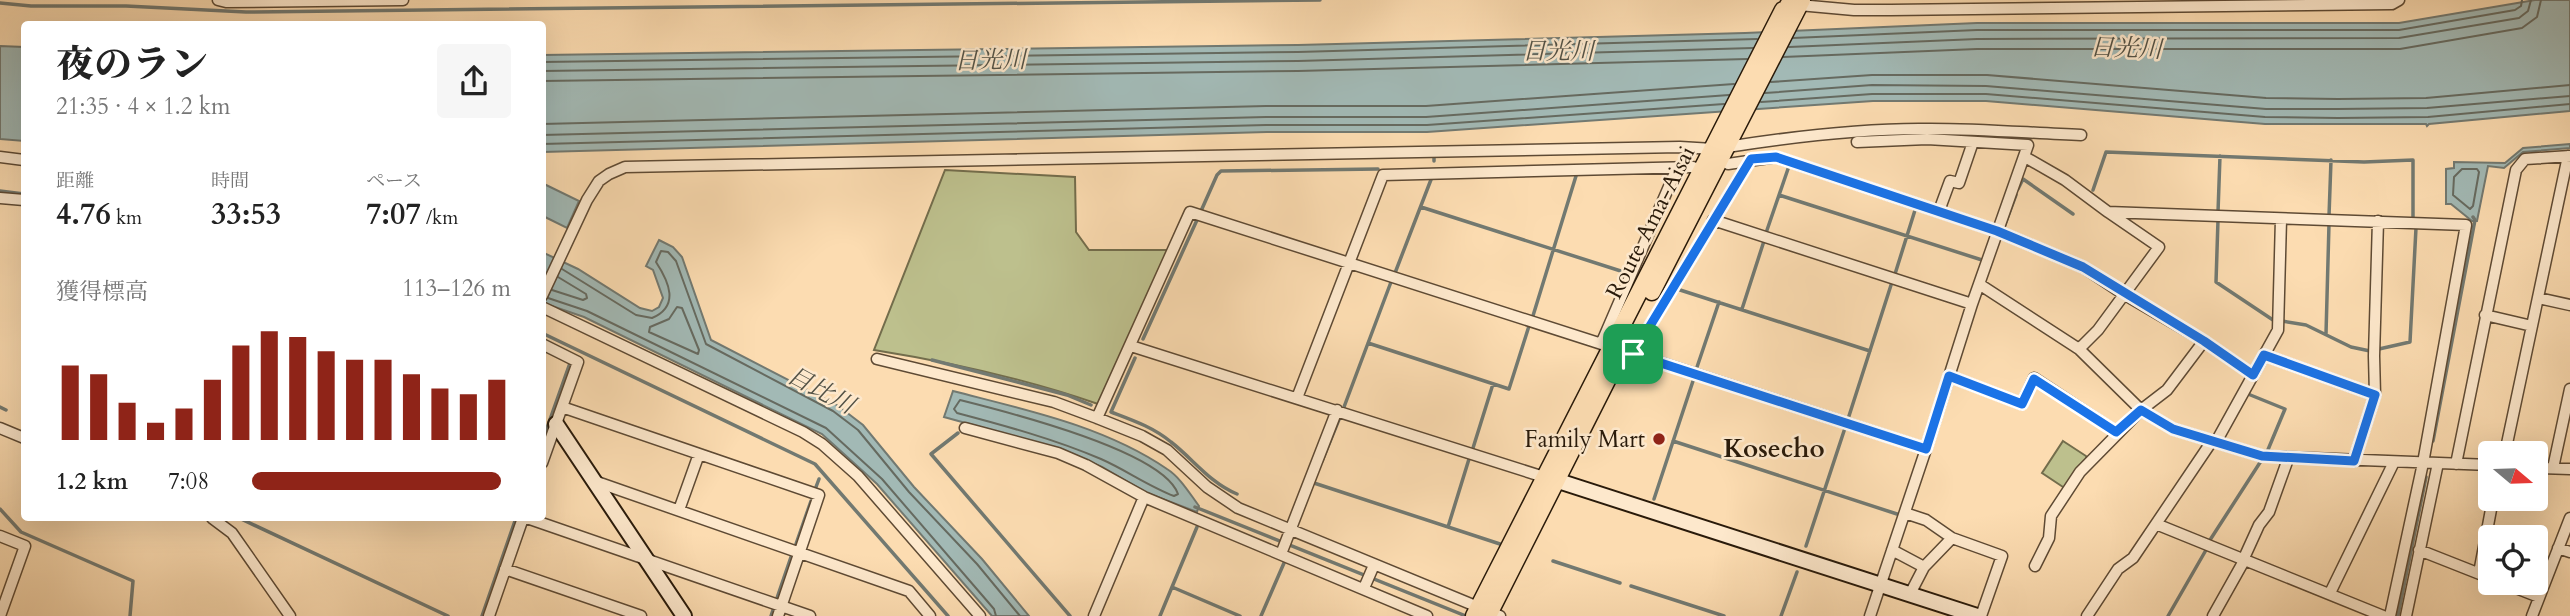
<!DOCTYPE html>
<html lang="ja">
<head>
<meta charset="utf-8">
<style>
  body { margin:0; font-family:Cardo,"Noto Serif JP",serif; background:#f6f6f6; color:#222; height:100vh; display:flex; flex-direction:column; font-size:26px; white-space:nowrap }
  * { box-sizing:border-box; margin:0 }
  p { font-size:23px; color:#767676 }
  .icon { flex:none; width:38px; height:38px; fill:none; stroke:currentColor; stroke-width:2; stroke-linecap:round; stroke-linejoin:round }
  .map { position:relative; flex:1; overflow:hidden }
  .panel { position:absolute; left:21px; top:21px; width:525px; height:500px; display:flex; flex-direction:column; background:#fff; border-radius:7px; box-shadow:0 7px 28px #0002 }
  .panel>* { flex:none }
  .needle { width:46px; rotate:109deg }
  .buttons { position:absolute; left:2478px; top:441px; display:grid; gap:14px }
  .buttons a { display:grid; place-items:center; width:70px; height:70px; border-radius:7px; background:#fff; box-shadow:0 7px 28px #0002; font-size:35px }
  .pin { position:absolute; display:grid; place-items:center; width:60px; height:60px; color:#fff; margin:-30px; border-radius:14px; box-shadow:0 4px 10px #0006 }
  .round { display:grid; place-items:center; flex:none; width:74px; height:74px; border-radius:7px; background:#f6f6f6 }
  .headline { display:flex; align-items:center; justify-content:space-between; height:119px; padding:0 35px }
  h1 { font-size:38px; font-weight:800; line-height:52px }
  .metrics { display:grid; grid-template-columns:repeat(3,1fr); gap:10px; height:119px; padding:7px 35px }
  .metrics div { display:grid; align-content:center }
  .metrics b { font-size:30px; font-weight:800 }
  .metrics small { font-size:19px; font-weight:400 }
  .metrics p { font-size:19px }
  .chart { height:196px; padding:14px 35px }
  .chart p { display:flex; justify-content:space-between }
  .chart svg { width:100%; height:126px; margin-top:7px; stroke:#8f2418; stroke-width:6 }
  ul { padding:0 35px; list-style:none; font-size:23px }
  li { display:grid; grid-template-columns:112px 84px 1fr; align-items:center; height:52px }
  li i { height:18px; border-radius:9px; background:#8f2418 }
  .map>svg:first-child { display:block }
  .green { fill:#bdc08d; stroke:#736d4c; stroke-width:2 }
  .water { fill:#a2b9b5; stroke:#727971; stroke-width:2 }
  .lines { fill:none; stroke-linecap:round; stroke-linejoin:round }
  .shore { stroke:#666a60; stroke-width:2 }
  .stream { stroke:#727971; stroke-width:3.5 }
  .street-casing { stroke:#5e4a34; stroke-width:13 }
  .secondary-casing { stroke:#291a0a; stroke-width:18 }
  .primary-casing { stroke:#291a0a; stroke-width:19 }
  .street { stroke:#fde8cc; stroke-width:10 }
  .secondary { stroke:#fde8cc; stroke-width:14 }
  .primary { stroke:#fcdcb1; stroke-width:16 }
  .route-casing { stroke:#fff; stroke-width:14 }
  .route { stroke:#1a73e8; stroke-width:9 }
  .poi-dot { fill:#8f2418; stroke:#fde8cc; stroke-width:2.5 }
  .labels { text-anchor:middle; stroke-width:5; stroke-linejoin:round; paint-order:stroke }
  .street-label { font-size:23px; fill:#291a0a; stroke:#fde8cc }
  .poi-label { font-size:23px; fill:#291a0a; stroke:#fde8cc; text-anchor:end }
  .water-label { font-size:24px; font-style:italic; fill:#535246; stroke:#fde8cc }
  .quarter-label { font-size:26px; font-weight:bold; fill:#291a0a; stroke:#fde8cc }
</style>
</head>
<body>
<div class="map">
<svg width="2570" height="616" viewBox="0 0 2570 616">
  <rect width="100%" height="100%" fill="#fcdcb1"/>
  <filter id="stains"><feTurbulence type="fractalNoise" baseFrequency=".00286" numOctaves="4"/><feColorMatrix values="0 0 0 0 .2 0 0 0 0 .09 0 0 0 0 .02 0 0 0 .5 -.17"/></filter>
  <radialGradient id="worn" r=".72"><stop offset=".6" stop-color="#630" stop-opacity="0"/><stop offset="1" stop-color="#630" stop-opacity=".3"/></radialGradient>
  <path class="green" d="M 945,170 L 1075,177 L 1076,232 L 1089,250 L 1170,250 L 1098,404 C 1026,379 949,362 874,350 Z
    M 2063,441 L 2086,456 L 2087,461 L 2066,489 L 2042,473 Z"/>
  <path class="water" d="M 2535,0 L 2570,0 L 2570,111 L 2429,124 L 2427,126 L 2426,124 L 2265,124 L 1986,101 L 1873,101 L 1427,132 L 1267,132 L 543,152 L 542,55 L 1298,45 L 1745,33 L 1977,23 L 2399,23 Z
    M 0,46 L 24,47 L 24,141 L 0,139 Z
    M 2570,144 L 2570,148 L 2523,152 L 2504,168 L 2488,166 L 2477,221 L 2472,221 L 2451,204 L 2446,204 L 2446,169 L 2454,168 L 2454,162 L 2505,163 L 2523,148 Z
    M 542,183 L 579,201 L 567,228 L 543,216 Z
    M 659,240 L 673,247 L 682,257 L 711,340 L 837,405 L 863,425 L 914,487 L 982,559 L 1029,616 L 992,616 L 877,484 L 822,434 L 584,317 L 543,303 L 542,252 L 578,269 L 640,308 L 652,311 L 659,307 L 663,298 L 653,270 L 646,266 Z
    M 953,391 C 1026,410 1104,426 1167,469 C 1180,477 1190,494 1199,506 L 1197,512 L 1147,493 L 1102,467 L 1056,448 L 944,417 Z"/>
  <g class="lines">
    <path class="shore" d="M 1793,38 L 1977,30 L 2399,30 L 2515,10 L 2521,6 L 2522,0
      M 1789,47 L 1977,39 L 2399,38 L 2519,18 L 2528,11 L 2531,0
      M 1783,57 L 1977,49 L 2400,49 L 2522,28 L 2537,17 L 2541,0
      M 542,62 L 1298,52 L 1757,39
      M 542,71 L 1298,61 L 1753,48
      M 542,81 L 1298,71 L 1747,59
      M 1771,82 L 1872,75 L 1987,75 L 2266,98 L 2338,99 L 2426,98 L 2570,85
      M 1765,93 L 1872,85 L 1986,86 L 2266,109 L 2338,109 L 2427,108 L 2570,96
      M 1761,102 L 1872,94 L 1986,94 L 2265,117 L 2338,118 L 2428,117 L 2570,104
      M 542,124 L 1266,106 L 1426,106 L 1734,84
      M 542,135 L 1266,117 L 1426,117 L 1729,95
      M 542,144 L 1266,125 L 1427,125 L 1724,104
      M 2462,169 L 2477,169 L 2479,172 L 2473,206 L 2470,209 L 2453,195 L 2454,177 Z
      M 562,269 L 636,315 L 652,318 C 680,306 669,282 656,262 L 661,251 L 668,252 L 676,261 L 706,344 L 833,411 L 858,430 L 909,492 L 977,564 L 1020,616
      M 552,290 L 583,300 L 587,298 L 586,294 L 558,277
      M 548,298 L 587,311 L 826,428 L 882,479 L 994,609 L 996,616
      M 677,307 L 682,308 L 699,350 L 698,354 L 649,332 L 650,327 L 669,319 Z
      M 960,400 C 1004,411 1163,451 1178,494 L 1174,496 C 1148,486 1126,470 1101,459 C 1054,439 1006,426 957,413 L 954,409 Z"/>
    <path class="stream" d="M 0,3 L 31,6 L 126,6 L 246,12 L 1320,0
      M 1434,158 L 1434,161
      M 2018,189 L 2023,179 L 2073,214
      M 2093,190 L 2106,152 L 2364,162 L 2413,160 L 2413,218
      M 0,191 L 24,194
      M 1779,195 L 1982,260
      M 1421,207 L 1627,273
      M 1201,211 L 1217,175 L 1221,171 L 1378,169
      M 2218,212 L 2220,156
      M 2329,216 L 2331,160
      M 2218,220 L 2216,282 L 2273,320
      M 2004,227 L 2016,195
      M 1766,233 L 1789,166
      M 1395,273 L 1432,177
      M 1895,274 L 1916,207
      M 1677,289 L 1870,351
      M 1742,309 L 1764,241
      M 1532,319 L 1576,176
      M 2282,321 L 2306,325 L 2351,347 L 2370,351
      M 542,333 L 815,464 L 948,616
      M 2326,334 L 2329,224
      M 1143,339 L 1197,220
      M 1368,343 L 1509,389 L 1529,326
      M 2379,349 L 2410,342 L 2416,228
      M 1135,358 L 1111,412 C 1132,420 1153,427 1171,442 C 1193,459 1210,483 1237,494
      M 932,360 L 1067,395 L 1091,405
      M 1696,370 L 1719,302
      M 2248,394 L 2285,409 L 2267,452
      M 0,407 L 6,410
      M 1344,407 L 1391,282
      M 23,418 L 24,419
      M 1848,419 L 1892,282
      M 958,433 L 931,454 L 1070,616
      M 1673,441 L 1897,514
      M 2433,441 L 2475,220 L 2473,217
      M 542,442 L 570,363
      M 1473,448 L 1493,384
      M 1322,461 L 1340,417
      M 1314,483 L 1500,544
      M 816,487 L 819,479
      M 1654,499 L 1694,378
      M 1195,507 L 1466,616
      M 0,509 L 21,532 L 133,581 L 130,616
      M 239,518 L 448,616
      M 1448,527 L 1469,459
      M 2210,540 L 2261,461
      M 796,544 L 811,501
      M 1806,546 L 1845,428
      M 1553,561 L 1620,583
      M 1631,586 L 1724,616
      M 1172,587 L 1197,527
      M 777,598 L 791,557
      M 2398,615 L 2426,477
      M 482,616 L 516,518
      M 771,616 L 773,610
      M 1160,616 L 1172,587 L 1240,616
      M 1261,616 L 1284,563
      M 1781,616 L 1797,572
      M 2168,616 L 2206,550"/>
    <g class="street-casing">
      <path id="street" d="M 218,0 L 226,2 L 403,0
        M 1799,5 L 1854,10 L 1891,10 L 2392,4 L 2399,0
        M 1857,142 L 1927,139 L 2028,145 L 1972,304 L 1926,449 L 1870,616
        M 1727,147 C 1791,137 1854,129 1919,129 C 1973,128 2027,133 2081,135
        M 0,157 L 24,160
        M 2025,157 L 2065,180 L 2108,212 L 2466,225 L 2423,463 L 2390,616
        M 1728,164 L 1776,157 L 1997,231 L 2083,267 L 2125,295 L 2204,341 L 2253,375
        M 0,198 L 24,200
        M 1939,211 L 1950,181 L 1959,183 L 1973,142
        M 1713,220 L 1972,304
        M 1979,284 L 2079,349 L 2141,410 L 2173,429 L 2262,456 L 2490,465
        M 542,296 L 587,200 L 599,181 L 609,174 L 625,167 L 1680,147 L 1713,149
        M 2538,298 L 2570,305
        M 542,307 L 803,432 L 822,444 L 858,476 L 980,616
        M 2485,315 L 2532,326
        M 542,344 L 578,362 L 542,463
        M 1601,344 L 1677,168
        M 1131,346 L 1544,477
        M 2079,349 L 2098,330 L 2159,247 L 2108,212
        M 1622,350 L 1926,449
        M 1633,354 L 1751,159
        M 2264,355 L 2375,395
        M 877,359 L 1054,402 L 1097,418 L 1142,436 L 1167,450 L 1207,487 L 1238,508 L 1500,616
        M 1949,376 L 2022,404 L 2034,378 L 2116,432
        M 1297,398 L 1383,175 L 1693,167
        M 562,407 L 819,495 L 778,616
        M 1097,418 L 1190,212 L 1611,347
        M 0,428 L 24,438
        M 965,428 L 1058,453 L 1086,465 L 1144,497 L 1427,616
        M 2216,442 L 2278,330 L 2281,219
        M 2505,453 L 2568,156
        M 2354,461 L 2375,395 L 2374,356 L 2378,221
        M 2456,464 L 2516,170 L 2525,159 L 2570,156
        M 2536,468 L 2570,469
        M 2553,468 L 2570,389
        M 594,481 L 909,591 L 930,616
        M 679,510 L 699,454
        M 1905,513 L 1926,520 L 1952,538 L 2002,556 L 1981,616
        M 212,518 L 232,533 L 290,616
        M 527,518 L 810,616
        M 2156,524 L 2383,616
        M 0,536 L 25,546 L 0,616
        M 2558,548 L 2570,552
        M 1892,550 L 1924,567
        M 2419,550 L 2490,578
        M 1281,554 L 1337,410
        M 2244,558 L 2259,525 L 2269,512 L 2288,459
        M 2035,566 L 2049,538 L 2051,516 L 2080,472 L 2141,410 L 2167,390 L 2204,341
        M 505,569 L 641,616
        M 2479,573 L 2493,499
        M 2503,583 L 2539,597
        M 1364,588 L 1374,565
        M 2330,593 L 2394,462
        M 1910,594 L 1924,567 L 1952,538
        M 489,616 L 523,518
        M 1094,616 L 1144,497
        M 2087,616 L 2118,569 L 2133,558 L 2212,441
        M 2213,616 L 2245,559
        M 2406,616 L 2438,463
        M 2532,616 L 2570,518"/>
    </g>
    <g class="secondary-casing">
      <path id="secondary" d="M 556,424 L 684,616
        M 1546,477 L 1977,616"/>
    </g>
    <g class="primary-casing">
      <path id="primary" d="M 1652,292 L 1802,0
        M 1474,616 L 1783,10 L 1786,9 L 1791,0
        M 1488,616 L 1629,337"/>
    </g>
    <use href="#street" class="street"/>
    <use href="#secondary" class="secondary"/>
    <use href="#primary" class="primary"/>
  </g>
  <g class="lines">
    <g class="route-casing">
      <path id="route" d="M 1776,157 L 1997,231 L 2083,267 L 2204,341 L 2253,375 L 2264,355 L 2375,395 L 2354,461 L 2262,456 L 2173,429 L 2141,410 L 2116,432 L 2034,379 L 2022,404 L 1949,376 L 1926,449 L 1633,354 L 1751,159 Z"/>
    </g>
    <use href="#route" class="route"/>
  </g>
  <circle class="poi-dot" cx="1659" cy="439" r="7"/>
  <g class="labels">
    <g class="street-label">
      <text transform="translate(1650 222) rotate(-63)" y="8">Route Ama-Aisai</text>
    </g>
    <g class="poi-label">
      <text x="1645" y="447">Family Mart</text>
    </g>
    <g class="water-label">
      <text transform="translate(2126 48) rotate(2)" y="8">日光川</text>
      <text x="1558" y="59">日光川</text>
      <text transform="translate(990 60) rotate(-1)" y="8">日光川</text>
      <text transform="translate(821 390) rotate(28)" y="8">目比川</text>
    </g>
    <g class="quarter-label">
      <text x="1774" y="457">Kosecho</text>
    </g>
  </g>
  <rect width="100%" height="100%" filter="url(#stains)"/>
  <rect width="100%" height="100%" fill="url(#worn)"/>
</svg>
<div class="buttons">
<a><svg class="needle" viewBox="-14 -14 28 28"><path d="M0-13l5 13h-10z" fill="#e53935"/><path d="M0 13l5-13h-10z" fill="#767676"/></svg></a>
<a><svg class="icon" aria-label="locate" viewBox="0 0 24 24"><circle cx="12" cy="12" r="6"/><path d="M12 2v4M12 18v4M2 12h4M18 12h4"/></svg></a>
</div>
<div class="pin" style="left:1633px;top:354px;background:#1e9e55"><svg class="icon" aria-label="arrive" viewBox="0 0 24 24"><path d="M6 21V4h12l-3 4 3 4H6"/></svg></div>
<section class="panel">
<div class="headline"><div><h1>夜のラン</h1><p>21:35 · 4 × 1.2 km</p></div><a class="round"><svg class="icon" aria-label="share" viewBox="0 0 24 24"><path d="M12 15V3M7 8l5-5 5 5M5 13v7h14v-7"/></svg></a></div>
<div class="metrics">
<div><p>距離</p><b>4.76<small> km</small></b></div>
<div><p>時間</p><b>33:53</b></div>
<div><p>ペース</p><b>7:07<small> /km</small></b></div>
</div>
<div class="chart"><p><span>獲得標高</span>113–126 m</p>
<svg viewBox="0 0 160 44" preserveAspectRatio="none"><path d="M5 44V18M15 44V21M25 44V31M35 44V38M45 44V33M55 44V23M65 44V11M75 44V6M85 44V8M95 44V13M105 44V16M115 44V16M125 44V21M135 44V26M145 44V28M155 44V23"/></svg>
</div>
<ul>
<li><b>1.2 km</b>7:08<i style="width:96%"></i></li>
</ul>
</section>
</div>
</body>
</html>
